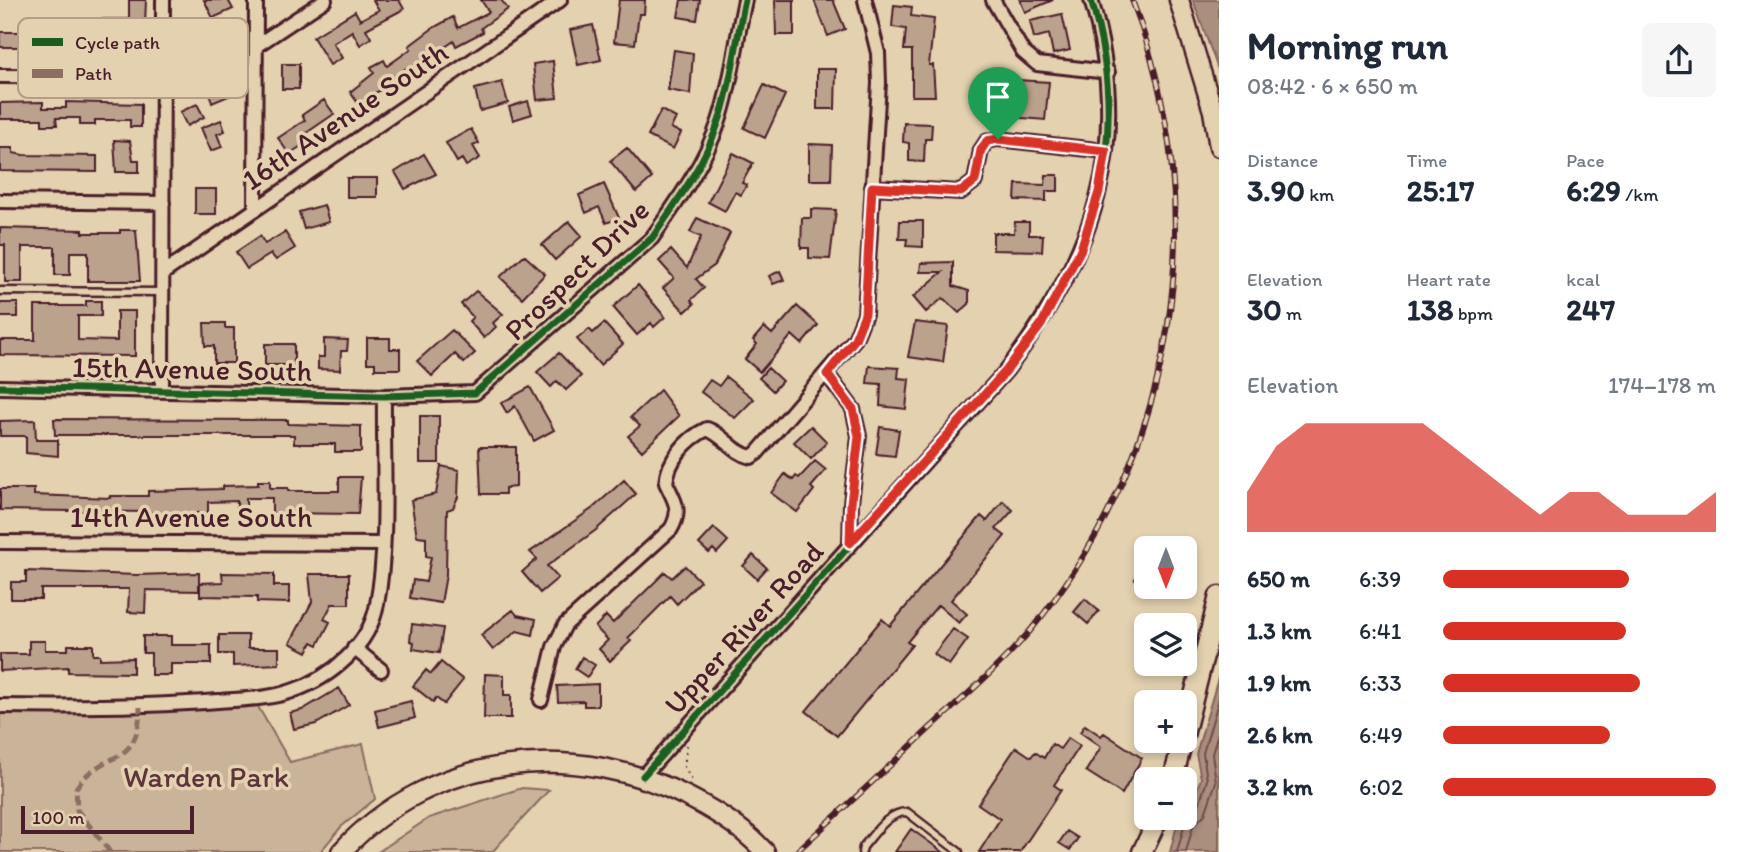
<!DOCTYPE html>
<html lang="en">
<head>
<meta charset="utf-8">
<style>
  body { margin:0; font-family:Itim,sans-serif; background:#f6f6f7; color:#1f2937; height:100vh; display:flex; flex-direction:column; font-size:26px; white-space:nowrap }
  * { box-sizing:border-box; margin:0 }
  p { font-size:23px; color:#747a83 }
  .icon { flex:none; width:38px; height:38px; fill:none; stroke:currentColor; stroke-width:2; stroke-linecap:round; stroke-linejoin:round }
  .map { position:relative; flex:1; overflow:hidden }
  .side { display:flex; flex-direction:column; background:#fff; width:525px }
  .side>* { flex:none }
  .needle { width:46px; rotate:180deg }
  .buttons { position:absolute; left:1134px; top:536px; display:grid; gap:14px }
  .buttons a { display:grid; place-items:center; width:63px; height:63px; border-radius:10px; background:#fff; box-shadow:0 4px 10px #0003; font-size:35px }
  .scale { position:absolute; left:21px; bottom:18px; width:173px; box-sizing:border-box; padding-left:7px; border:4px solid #4a1f2b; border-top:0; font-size:19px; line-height:24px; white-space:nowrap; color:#4a1f2b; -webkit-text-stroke:5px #e3d1af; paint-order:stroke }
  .pin { position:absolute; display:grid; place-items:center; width:60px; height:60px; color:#fff; margin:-72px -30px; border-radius:50% 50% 50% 0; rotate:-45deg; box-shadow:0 0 7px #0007 }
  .pin .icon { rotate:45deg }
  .round { display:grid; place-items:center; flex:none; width:74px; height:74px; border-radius:10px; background:#f6f6f7 }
  .summary { display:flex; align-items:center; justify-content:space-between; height:119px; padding:0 28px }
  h1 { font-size:38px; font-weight:800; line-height:52px }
  .figures { display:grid; grid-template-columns:repeat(3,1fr); gap:10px; height:119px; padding:7px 28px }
  .figures div { display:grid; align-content:center }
  .figures b { font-size:30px; font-weight:800 }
  .figures small { font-size:19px; font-weight:400 }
  .figures p { font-size:19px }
  .chart { height:196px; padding:14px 28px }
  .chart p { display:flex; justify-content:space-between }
  .chart svg { width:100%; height:126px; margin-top:7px; fill:#d93025; opacity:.7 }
  ul { padding:0 28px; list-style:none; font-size:23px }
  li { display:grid; grid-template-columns:112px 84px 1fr; align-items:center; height:52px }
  li i { height:18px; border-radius:9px; background:#d93025 }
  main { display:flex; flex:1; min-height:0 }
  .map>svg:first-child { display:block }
  .green { fill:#cab499; stroke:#8a6a62; stroke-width:2 }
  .water { fill:#ab8f7e; stroke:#84625d; stroke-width:2 }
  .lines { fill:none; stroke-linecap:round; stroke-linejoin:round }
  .shore { stroke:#714c4c; stroke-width:2 }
  .building { fill:#bba28d; stroke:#4a1f2b; stroke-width:2 }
  .lane-casing { stroke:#4a1f2b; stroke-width:11 }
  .street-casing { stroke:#4a1f2b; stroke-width:18 }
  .secondary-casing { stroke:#4a1f2b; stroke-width:23 }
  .path { stroke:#4a1f2b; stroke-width:2; stroke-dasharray:2 5; stroke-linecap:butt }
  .lane { stroke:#e3d1af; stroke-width:6 }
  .street { stroke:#e3d1af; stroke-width:12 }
  .secondary { stroke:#e3d1af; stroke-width:18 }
  .rail-casing { stroke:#4a1f2b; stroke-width:6 }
  .rail { stroke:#e3d1af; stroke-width:3.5; stroke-dasharray:10; stroke-linecap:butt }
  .quiet { stroke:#8d6e63; stroke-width:5; stroke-dasharray:10 5; stroke-linecap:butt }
  .cycleway-casing { stroke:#e3d1af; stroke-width:11 }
  .cycleway { stroke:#1b5e20; stroke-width:7 }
  .route-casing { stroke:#fff; stroke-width:14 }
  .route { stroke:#d93025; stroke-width:9 }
  .labels { text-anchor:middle; stroke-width:7; stroke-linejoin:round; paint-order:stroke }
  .street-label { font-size:30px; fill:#4a1f2b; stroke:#e3d1af }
  .park-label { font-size:30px; fill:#5d353c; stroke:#e3d1af }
  .key { fill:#e3d1af; stroke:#b59c87; stroke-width:2 }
  .key-label { font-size:19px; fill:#4a1f2b }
</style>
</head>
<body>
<main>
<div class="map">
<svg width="1219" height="852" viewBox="0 0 1219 852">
  <rect width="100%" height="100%" fill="#e3d1af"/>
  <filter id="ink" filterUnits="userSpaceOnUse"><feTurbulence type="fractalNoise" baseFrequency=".0143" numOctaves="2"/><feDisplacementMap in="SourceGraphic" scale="14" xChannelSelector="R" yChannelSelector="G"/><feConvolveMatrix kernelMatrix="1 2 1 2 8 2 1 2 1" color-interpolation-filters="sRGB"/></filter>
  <g filter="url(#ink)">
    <path class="green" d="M 253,698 L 290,762 L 363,744 L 375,799 L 341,827 L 320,852 L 0,852 L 0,705 Z
      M 522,788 L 549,790 L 492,852 L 378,852 L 429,818 Z"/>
    <path class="water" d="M 1193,0 L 1219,0 L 1219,72 Z
      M 1219,675 L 1219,852 L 1170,852 L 1179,817 L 1185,817 L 1185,812 L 1191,807 L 1201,778 L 1196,754 Z"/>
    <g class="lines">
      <path class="shore" d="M 1177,852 L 1186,819 L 1197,811 L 1207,780 L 1203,753 L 1219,699
        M 1186,852 L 1193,826 L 1205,814 L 1216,782 L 1212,754 L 1219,730"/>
    </g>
    <path class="building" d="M 129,0 L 146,0 L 144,48 L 90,47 L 90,40 L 21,42 L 21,47 L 0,47 L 0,32 L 28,32 L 28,24 L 90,24 L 90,19 L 129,19 Z
      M 204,0 L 228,0 L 233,9 L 213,18 Z
      M 373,0 L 399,0 L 404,9 L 366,29 L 371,38 L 360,45 L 352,31 L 333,43 L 342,58 L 330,65 L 313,37 L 355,11 L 360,20 L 379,10 Z
      M 481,0 L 501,0 L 508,9 L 481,28 L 483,32 L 456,46 L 454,41 L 412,69 L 410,66 L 393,77 L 396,82 L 373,94 L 360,106 L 350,92 L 374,73 L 371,67 L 384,60 L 387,66 L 411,49 L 409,46 L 433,28 L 453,17 L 458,28 L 489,12 Z
      M 619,0 L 645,0 L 644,14 L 639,14 L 635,44 L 614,42 Z
      M 681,0 L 700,0 L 697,20 L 678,17 Z
      M 775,0 L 794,0 L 794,35 L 776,35 Z
      M 814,0 L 833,0 L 845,29 L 828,36 Z
      M 1020,0 L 1053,0 L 1025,12 Z
      M 894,5 L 912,7 L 911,16 L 934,19 L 929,65 L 933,65 L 935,96 L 912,96 L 912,50 L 904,50 L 906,29 L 892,27 Z
      M 1062,14 L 1070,50 L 1053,54 L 1049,34 L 1034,38 L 1030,21 Z
      M 593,25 L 601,60 L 578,65 L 570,30 Z
      M 674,50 L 693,53 L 690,94 L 668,90 Z
      M 553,61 L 557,98 L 537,100 L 533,64 Z
      M 282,64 L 299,64 L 299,89 L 282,89 Z
      M 817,69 L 836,69 L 835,109 L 817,109 Z
      M 220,71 L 231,95 L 212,103 L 205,77 Z
      M 1017,80 L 1049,82 L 1045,120 L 1001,116 L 1003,99 L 1015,100 Z
      M 502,82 L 508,103 L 480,111 L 475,89 Z
      M 764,85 L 785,95 L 765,138 L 744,128 Z
      M 324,100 L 334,114 L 302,136 L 306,143 L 289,154 L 278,138 L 305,120 L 302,115 Z
      M 528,101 L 532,114 L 513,120 L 509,107 Z
      M 43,102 L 43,108 L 66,108 L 66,102 L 141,104 L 141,127 L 130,127 L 130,120 L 95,120 L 95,125 L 80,125 L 80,118 L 56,118 L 57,125 L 42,125 L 42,119 L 0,119 L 0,103 Z
      M 197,104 L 204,117 L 187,126 L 180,112 Z
      M 661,110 L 676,118 L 671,128 L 681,133 L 673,149 L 648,136 Z
      M 221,120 L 225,131 L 217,134 L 222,147 L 211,151 L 201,128 Z
      M 904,123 L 932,124 L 931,139 L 925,139 L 924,162 L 909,161 L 909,143 L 903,142 Z
      M 471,129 L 479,143 L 473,146 L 480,158 L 466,166 L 462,159 L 457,162 L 446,143 Z
      M 114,140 L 130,141 L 133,160 L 139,160 L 139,172 L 116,172 Z
      M 809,144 L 832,145 L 831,180 L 809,180 Z
      M 0,148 L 13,148 L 13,153 L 23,155 L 97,156 L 97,172 L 0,171 Z
      M 627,148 L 652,178 L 636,192 L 610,161 Z
      M 733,153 L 753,163 L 742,183 L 747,185 L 741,195 L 735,192 L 725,211 L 708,202 Z
      M 424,154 L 436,174 L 405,189 L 395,172 Z
      M 1046,175 L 1058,175 L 1058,191 L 1046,191 L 1046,201 L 1015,200 L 1016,184 L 1045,185 Z
      M 347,178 L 377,178 L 377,197 L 347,197 Z
      M 604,184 L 619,218 L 606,223 L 599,207 L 586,213 L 579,195 Z
      M 195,189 L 216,189 L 216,214 L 195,214 Z
      M 324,205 L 329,222 L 304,229 L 299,212 Z
      M 811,209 L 836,210 L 830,259 L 809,258 L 809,248 L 801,248 L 802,218 L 811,218 Z
      M 697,218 L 730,233 L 715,265 L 696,279 L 704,288 L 691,300 L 694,304 L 685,312 L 663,288 L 674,278 L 659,261 L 671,250 L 687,268 L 701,237 L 690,232 Z
      M 569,221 L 582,236 L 555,260 L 542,245 Z
      M 900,221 L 923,221 L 923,247 L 906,246 L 907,239 L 899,239 Z
      M 1015,222 L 1029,222 L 1029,235 L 1043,235 L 1042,251 L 993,250 L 993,233 L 1014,233 Z
      M 0,228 L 83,230 L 83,233 L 120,233 L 120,230 L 136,230 L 140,281 L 88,281 L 88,252 L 70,252 L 70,275 L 55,275 L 55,247 L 22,247 L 22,282 L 5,282 L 5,245 L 0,245 Z
      M 285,232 L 295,248 L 276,260 L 271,254 L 247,269 L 236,252 L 260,236 L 265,244 Z
      M 524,255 L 545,274 L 522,298 L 500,277 Z
      M 953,262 L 953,286 L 969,291 L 969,304 L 959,313 L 943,298 L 926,312 L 913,297 L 942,272 L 920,272 L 921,263 Z
      M 780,271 L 784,280 L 773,284 L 769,276 Z
      M 638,285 L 665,317 L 654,327 L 651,323 L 637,335 L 613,307 Z
      M 476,291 L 503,314 L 493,323 L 496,327 L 484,338 L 469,321 L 473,317 L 461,304 Z
      M 86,301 L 101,301 L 101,316 L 78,316 L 78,340 L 117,341 L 117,311 L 135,311 L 135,356 L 0,355 L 0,340 L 35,340 L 35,306 L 86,306 Z
      M 0,303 L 18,303 L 18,317 L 0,317 Z
      M 797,306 L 818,325 L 802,344 L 792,335 L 760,372 L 745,359 L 757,344 L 753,340 L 764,327 L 772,334 Z
      M 915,322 L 948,326 L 943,362 L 908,357 Z
      M 204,323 L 225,323 L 225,328 L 234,328 L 234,363 L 214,363 L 214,346 L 205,346 Z
      M 604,323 L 623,344 L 600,365 L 577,339 L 589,329 L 593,333 Z
      M 452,330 L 475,353 L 464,363 L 455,354 L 432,376 L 417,361 Z
      M 367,338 L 390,338 L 390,349 L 400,349 L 400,369 L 375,369 L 375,363 L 367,363 Z
      M 324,339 L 348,340 L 347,351 L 341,351 L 340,370 L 318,369 L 318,357 L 324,357 Z
      M 265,344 L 294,344 L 294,365 L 265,365 Z
      M 559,353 L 581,376 L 566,390 L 557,381 L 551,387 L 537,372 Z
      M 869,366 L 899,368 L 898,378 L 909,379 L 906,409 L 880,406 L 881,384 L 867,383 Z
      M 768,368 L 782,381 L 773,391 L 759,378 Z
      M 726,377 L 754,399 L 735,418 L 701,392 L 710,380 L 719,386 Z
      M 530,387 L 554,430 L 534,441 L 515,406 L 507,413 L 501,403 Z
      M 660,390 L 679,416 L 642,451 L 628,436 L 640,426 L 631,417 Z
      M 420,416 L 439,416 L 439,463 L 420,463 Z
      M 54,419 L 288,420 L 288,424 L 361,426 L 361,452 L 335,452 L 335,444 L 294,444 L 294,435 L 55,435 Z
      M 35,420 L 36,440 L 58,440 L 58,456 L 26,453 L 26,436 L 0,436 L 0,421 Z
      M 811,426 L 827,442 L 811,459 L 794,442 Z
      M 880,427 L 899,430 L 895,456 L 876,454 Z
      M 479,447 L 516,447 L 516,487 L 505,488 L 505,494 L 481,494 Z
      M 815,461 L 826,470 L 811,487 L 814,490 L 797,512 L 771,493 L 785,474 L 793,480 L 796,476 L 799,478 Z
      M 441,466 L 459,470 L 458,497 L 453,508 L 447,510 L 446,575 L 441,603 L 410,598 L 413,580 L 426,582 L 431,557 L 426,556 L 426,537 L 417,536 L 411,500 L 436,494 Z
      M 339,477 L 361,477 L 358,514 L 272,513 L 272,498 L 246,498 L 246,512 L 237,512 L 237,501 L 208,502 L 208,513 L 197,513 L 197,525 L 158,525 L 158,513 L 148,512 L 0,510 L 0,489 L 34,489 L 34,495 L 110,498 L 110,496 L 148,496 L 148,491 L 223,489 L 223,486 L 258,485 L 258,481 L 270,481 L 270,488 L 288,488 L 288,491 L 339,491 Z
      M 624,480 L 636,494 L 596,530 L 547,566 L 558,578 L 540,593 L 522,572 L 537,559 L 530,552 L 593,508 Z
      M 1003,501 L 1013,510 L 996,529 L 1005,536 L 951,600 L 967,614 L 959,623 L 938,605 L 907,642 L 912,645 L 837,736 L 806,711 L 882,619 L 890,626 L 981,516 L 987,521 Z
      M 714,528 L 728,541 L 717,553 L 713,549 L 709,553 L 699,544 Z
      M 1146,552 L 1146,584 L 1135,579 Z
      M 753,555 L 767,568 L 757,579 L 743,566 Z
      M 685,566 L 700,581 L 677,604 L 670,596 L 628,638 L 631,641 L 610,661 L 599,649 L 608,640 L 595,627 L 606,616 L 613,623 L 665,572 L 672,578 Z
      M 26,571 L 137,575 L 199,573 L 199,591 L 146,590 L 145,613 L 128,612 L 129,589 L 41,589 L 41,599 L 11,599 L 11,582 L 26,582 Z
      M 222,573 L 274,574 L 274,586 L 289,586 L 289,603 L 257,602 L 257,597 L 200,596 L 200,583 L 223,582 Z
      M 309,574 L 349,574 L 349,604 L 332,604 L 324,619 L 330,622 L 318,645 L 312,642 L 307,652 L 290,643 L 312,602 Z
      M 1085,599 L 1099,611 L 1088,624 L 1074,612 Z
      M 513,610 L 517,615 L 536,619 L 533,635 L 517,631 L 493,650 L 481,635 Z
      M 412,624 L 443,628 L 439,653 L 413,649 L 414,642 L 410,641 Z
      M 953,629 L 968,639 L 949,665 L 934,654 Z
      M 219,635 L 248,635 L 248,648 L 279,648 L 279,664 L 233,666 L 233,654 L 219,654 Z
      M 143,636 L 171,636 L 171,645 L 211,645 L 211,664 L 171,664 L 171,675 L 151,675 L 151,653 L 143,653 Z
      M 29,641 L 45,641 L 45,650 L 68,650 L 68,645 L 93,645 L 93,655 L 100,655 L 100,659 L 133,658 L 133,673 L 68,672 L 68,667 L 0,671 L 0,654 L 29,654 Z
      M 582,657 L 595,665 L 587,677 L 575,669 Z
      M 441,662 L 463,680 L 444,704 L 436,698 L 433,702 L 413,686 L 426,670 L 431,674 Z
      M 485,674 L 504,675 L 504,695 L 511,695 L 511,718 L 484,718 Z
      M 598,684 L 598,706 L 584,706 L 584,701 L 558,702 L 557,686 Z
      M 339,688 L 349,705 L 316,724 L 294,729 L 290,713 L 302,710 Z
      M 411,701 L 415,718 L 379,727 L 375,710 Z
      M 1085,725 L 1101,736 L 1104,733 L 1142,758 L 1122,794 L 1086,771 L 1101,747 L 1080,732 Z
      M 1068,738 L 1080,746 L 1054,785 L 1061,790 L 1020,852 L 979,852 L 1000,819 L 978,804 L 1016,747 L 1031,757 L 1035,752 L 1044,758 L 1052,744 L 1060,749 Z
      M 911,829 L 943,852 L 895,852 Z
      M 1067,831 L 1078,838 L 1070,850 L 1059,843 Z"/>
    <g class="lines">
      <g class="lane-casing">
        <path id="lane" d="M 0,291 L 163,292
          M 862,852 L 863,847 C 875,833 888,812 907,812 L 959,852"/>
      </g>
      <g class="street-casing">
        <path id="street" d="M 993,0 L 1023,52 L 1037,64 L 1108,72
          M 256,46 L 325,0
          M 0,76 L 164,77
          M 872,187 L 961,192 L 975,181 L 981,150 L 987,141 L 998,139 L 1106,151
          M 0,201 L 163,203
          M 255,209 L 256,0
          M 163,273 L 560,0
          M 827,374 L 853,409 L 859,436 L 851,503 L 850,543
          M 0,387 L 384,396 L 475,393 L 652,238 C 677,202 705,163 719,121 C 732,83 736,40 745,0
          M 162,391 L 163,0
          M 0,542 L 382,544
          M 354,648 L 381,670
          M 541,700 L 554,647 L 565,625 L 671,529 C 682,510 675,502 666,483 C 668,460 686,439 707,429 C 724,435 733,453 751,457 L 757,453 L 855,339 L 865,314 L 879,83 L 878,53 L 865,0
          M 0,706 C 73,707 145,707 218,701 C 242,699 270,699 292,691 C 331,678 370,645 377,604 C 389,541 383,460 384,396
          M 643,776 L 1006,371 C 1094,255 1134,144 1091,0"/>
      </g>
      <g class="secondary-casing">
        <path id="secondary" d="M 1179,0 L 1213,111 L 1219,147
          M 1173,779 L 1219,596
          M 341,852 C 432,753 575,738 692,799 C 719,813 745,830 765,852
          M 1142,852 L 1159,817"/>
      </g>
      <path class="path" d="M 687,745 L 684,767 L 693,782"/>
      <use href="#lane" class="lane"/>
      <use href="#street" class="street"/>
      <use href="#secondary" class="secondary"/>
      <g class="rail-casing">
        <path id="rail" d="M 796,852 C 840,812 884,771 928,730 C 963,698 999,667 1030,631 C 1178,452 1214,215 1132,0"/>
      </g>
      <use href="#rail" class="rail"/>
      <path class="quiet" d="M 110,852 L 77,810 L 76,788 C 103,747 139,771 140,707"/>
      <g class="cycleway-casing">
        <path id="cycleway" d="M 0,387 L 384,396 L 475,393 L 652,238 C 677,202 705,163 719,121 C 732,83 736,40 745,0
          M 643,776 L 1006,371 C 1094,255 1134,144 1091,0"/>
      </g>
      <use href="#cycleway" class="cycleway"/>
    </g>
  </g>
  <g class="lines" filter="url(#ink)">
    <g class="route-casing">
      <path id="route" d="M 998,139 L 1106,151 L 1099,192 L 1081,249 L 1041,325 L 1006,371 L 850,543 L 851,503 L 859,436 L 853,409 L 827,374 L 855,339 L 865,314 L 872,187 L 961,192 L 975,181 L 981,150 L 987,141 Z"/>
    </g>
    <use href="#route" class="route"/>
  </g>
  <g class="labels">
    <g class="street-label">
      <text transform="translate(345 116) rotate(-34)" y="10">16th Avenue South</text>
      <text transform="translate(577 270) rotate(-44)" y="10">Prospect Drive</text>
      <text transform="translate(192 369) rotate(1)" y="10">15th Avenue South</text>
      <text x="191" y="527">14th Avenue South</text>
      <text transform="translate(744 628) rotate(-48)" y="10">Upper River Road</text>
    </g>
    <g class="park-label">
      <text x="206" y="787">Warden Park</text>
    </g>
  </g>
  <rect x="18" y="18" width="230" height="80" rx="10" class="key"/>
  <rect x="32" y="38" width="31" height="8" fill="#1b5e20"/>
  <rect x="32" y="69" width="31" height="9" fill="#8d6e63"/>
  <g class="key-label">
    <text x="75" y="49">Cycle path</text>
    <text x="75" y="80">Path</text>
  </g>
</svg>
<div class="buttons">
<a><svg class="needle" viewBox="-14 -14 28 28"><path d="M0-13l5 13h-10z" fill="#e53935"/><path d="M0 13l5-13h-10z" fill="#747a83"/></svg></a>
<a><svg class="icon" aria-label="layers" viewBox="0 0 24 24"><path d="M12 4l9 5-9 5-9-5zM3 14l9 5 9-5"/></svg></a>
<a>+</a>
<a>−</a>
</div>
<div class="scale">100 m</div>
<div class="pin" style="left:998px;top:139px;background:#1e9e55"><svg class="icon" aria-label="arrive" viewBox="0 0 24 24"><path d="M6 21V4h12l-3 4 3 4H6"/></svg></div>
</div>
<section class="side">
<div class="summary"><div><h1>Morning run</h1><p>08:42 · 6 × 650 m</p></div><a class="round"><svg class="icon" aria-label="share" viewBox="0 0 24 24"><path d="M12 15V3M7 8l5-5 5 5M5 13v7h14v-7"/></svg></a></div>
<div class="figures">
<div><p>Distance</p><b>3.90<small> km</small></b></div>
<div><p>Time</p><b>25:17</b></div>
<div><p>Pace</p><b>6:29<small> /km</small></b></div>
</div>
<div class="figures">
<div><p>Elevation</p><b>30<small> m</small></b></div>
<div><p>Heart rate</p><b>138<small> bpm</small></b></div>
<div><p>kcal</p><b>247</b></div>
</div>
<div class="chart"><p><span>Elevation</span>174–178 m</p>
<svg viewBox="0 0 160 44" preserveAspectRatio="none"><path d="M0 44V30L10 14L20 6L30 6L40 6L50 6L60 6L70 14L80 22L90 30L100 38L110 30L120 30L130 38L140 38L150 38L160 30V44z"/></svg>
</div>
<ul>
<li><b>650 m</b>6:39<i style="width:68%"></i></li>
<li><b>1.3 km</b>6:41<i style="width:67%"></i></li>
<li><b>1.9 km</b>6:33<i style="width:72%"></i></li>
<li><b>2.6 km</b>6:49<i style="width:61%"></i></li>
<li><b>3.2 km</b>6:02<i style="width:100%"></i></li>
</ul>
</section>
</main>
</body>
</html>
